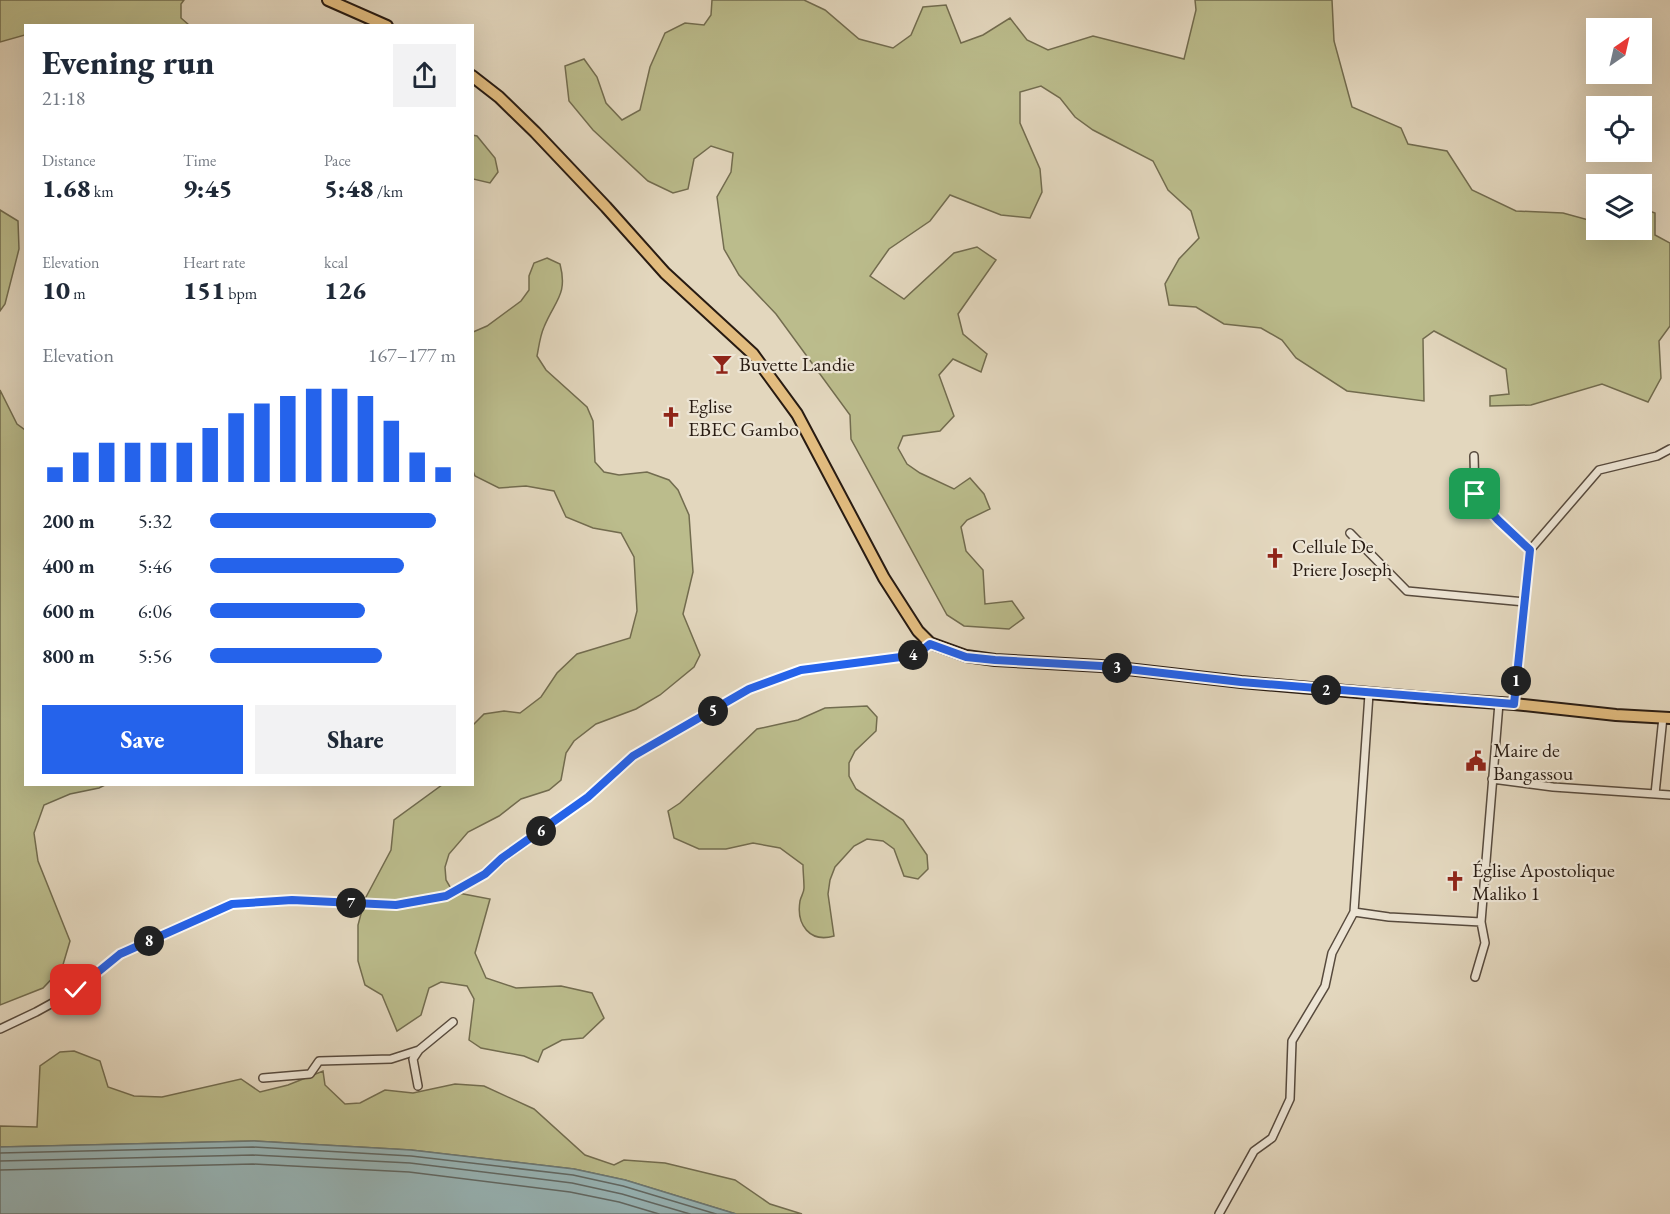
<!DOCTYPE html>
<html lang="en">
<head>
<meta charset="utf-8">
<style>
  body { margin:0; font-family:"EB Garamond",serif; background:#f2f2f3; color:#1f2937; height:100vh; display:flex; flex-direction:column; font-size:22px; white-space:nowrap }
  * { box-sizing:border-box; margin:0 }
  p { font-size:20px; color:#747a83 }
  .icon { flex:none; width:33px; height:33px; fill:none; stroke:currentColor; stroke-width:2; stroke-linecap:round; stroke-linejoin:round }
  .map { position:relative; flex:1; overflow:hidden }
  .panel { position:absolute; left:24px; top:24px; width:450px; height:762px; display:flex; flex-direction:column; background:#fff; border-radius:0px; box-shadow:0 6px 24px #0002 }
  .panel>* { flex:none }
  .needle { width:39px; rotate:34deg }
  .buttons { position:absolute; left:1586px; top:18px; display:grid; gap:12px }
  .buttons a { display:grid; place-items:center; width:66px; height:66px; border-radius:0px; background:#fff; box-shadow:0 6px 24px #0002; font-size:30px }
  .pin { position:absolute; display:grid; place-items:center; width:51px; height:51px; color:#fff; margin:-26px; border-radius:12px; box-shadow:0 3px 9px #0006 }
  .km { position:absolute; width:30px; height:30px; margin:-15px; border-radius:50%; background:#222; color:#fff; font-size:16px; line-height:30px; text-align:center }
  .round { display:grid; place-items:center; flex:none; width:63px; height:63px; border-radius:0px; background:#f2f2f3 }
  .head { display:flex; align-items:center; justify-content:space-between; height:102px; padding:0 18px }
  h1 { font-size:33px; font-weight:800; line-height:45px }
  .metrics { display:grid; grid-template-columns:repeat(3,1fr); gap:9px; height:102px; padding:6px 18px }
  .metrics div { display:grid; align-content:center }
  .metrics b { font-size:26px; font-weight:800 }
  .metrics small { font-size:16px; font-weight:400 }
  .metrics p { font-size:16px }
  .chart { height:168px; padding:12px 18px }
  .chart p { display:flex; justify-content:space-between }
  .chart svg { width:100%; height:108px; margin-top:6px; stroke:#2563eb; stroke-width:6 }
  .action { display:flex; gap:12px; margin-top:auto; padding:12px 18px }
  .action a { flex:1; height:69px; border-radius:0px; background:#2563eb; color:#fff; font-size:24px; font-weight:800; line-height:69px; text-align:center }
  .action a+a { background:#f2f2f3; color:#1f2937 }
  ul { padding:0 18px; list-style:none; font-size:20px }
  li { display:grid; grid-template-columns:96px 72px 1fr; align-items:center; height:45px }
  li i { height:15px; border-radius:8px; background:#2563eb }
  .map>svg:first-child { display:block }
  .green { fill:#bbbc8c; stroke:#726c4f; stroke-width:1.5 }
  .water { fill:#98b7ba; stroke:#6b7977; stroke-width:1.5 }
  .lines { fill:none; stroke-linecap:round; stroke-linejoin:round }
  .shore { stroke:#606966; stroke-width:1.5 }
  .minor-casing { stroke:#574a3d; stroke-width:10 }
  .primary-casing { stroke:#281b12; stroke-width:14 }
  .minor { stroke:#ede5d5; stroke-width:7 }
  .primary { stroke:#e2bc7f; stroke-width:10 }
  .route-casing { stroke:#fff; stroke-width:12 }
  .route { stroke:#2563eb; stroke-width:8 }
  .labels { text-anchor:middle; stroke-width:4.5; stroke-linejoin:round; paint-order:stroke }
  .poi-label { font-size:20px; fill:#281b12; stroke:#ede5d5; text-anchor:start }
</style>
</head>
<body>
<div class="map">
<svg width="1670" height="1214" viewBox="0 0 1670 1214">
  <rect width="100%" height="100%" fill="#e3d7be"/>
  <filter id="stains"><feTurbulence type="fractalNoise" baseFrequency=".00333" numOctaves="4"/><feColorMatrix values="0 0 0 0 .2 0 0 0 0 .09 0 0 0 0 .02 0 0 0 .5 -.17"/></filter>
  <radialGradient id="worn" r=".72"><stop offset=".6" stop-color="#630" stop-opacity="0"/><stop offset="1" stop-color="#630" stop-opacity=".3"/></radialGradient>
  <path class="green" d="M 0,0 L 184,0 L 181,4 L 181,18 L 189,25 L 26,26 L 25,35 L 0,42 Z
    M 712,0 L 804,0 L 825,10 L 859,39 L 893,48 L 911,35 L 923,7 L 946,5 L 961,43 L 983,35 L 1010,18 L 1027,40 L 1048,50 L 1093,36 L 1184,59 L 1196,10 L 1195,0 L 1332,0 L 1334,41 L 1352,107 L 1401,128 L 1408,144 L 1447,151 L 1472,190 L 1516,211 L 1563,213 L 1596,222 L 1596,230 L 1641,230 L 1641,208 L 1655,213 L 1655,235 L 1670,243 L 1670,326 L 1659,341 L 1661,378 L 1648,402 L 1602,384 L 1531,405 L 1490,406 L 1490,396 L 1509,394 L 1506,369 L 1434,331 L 1423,339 L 1424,401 L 1347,391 L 1296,358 L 1282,340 L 1261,328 L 1224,324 L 1196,307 L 1169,305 L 1165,284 L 1179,259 L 1199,238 L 1191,211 L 1168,190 L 1153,161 L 1093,130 L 1075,117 L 1060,98 L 1041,86 L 1020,92 L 1020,123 L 1040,169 L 1042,192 L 1030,218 L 1001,215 L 950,195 L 930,221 L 889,249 L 870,276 L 904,299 L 954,253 L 977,247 L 996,260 L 958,314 L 963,334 L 987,354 L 981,372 L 953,359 L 939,375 L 954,416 L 940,431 L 903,436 L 898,448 L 907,464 L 920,473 L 954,489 L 970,478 L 984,494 L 990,509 L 967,520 L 961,527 L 966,551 L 983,570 L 985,604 L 1012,601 L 1024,618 L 1009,629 L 964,626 L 947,615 L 851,439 L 850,415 L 776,314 L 739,275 L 724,249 L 717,197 L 731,172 L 733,153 L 711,146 L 694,159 L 688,189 L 673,193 L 648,181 L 593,130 L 569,101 L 565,66 L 584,59 L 597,77 L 606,103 L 622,120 L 640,110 L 650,67 L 665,33 L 685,23 L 704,25 L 711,15 Z
    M 472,135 L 477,136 L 495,158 L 498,172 L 490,183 L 473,179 Z
    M 0,210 L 18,221 L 19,249 L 5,304 L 0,311 Z
    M 547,258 L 560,264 C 568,295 555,300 544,327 C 540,336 539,346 537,356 L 546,370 L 587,407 L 593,421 L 595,462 L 604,472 L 619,475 L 647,472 L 669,480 L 678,490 L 689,515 L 693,572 L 683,614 L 700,655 L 694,667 L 660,695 L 636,709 L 596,724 L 574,741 L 566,753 L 561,780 L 549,790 L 521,799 L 499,816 L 468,832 L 449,854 L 445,867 L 446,880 L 453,892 L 490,899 L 475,953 L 486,978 L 516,988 L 561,986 L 592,993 L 604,1018 L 583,1038 L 562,1040 L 543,1050 L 538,1062 L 524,1056 L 481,1048 L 469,1040 L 474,999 L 467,986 L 441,982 L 429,988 L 421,1015 L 397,1031 L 382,995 L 365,985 L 358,961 L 358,925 L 365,899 L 391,850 L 394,820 L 442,785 L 472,784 L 473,725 L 484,714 L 504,711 L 520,713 L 541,697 L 557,673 L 577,654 L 630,638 L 637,611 L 634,557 L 621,533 L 593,528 L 566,517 L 554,491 L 526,486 L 499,488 L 475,476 L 473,471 L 473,332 L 487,326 L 521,301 L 529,290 L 529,276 L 534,263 Z
    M 0,390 L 17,424 L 25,430 L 26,784 L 105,785 L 99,788 L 70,794 L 44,805 L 34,833 L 38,861 L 70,941 L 62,968 L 43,988 L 0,1005 Z
    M 867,706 L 877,717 L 876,731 L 855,751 L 849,763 L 849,776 L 856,789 L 903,820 L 927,855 L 928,869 L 918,879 L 904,876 L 894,849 L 883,841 L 867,839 L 854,846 L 835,867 L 830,880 L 828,894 L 834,936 C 810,943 796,925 800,901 C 801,896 804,893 804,888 C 804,880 803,872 803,865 L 780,848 L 753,843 L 726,849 L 699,849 L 674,838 L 668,811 L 680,803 L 757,729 L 798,720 L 825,708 Z
    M 74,1051 L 100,1061 L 108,1087 L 134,1096 L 162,1097 L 241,1079 L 260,1092 L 288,1085 L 323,1071 L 325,1085 L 345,1104 L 360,1103 L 385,1090 L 413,1093 L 455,1084 L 484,1086 L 534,1109 L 585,1155 L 614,1165 L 624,1160 L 665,1163 L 735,1180 L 770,1204 L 802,1214 L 736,1214 L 625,1180 L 574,1169 L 411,1150 L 254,1141 L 0,1147 L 0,1126 L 37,1127 L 40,1066 L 60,1052 Z"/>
  <path class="water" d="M 254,1141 L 411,1150 L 574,1169 L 625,1180 L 736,1214 L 0,1214 L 0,1147 Z"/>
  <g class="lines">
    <path class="shore" d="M 0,1153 L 253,1147 L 411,1156 L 573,1175 L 623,1186 L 716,1214
      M 0,1161 L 253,1155 L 410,1163 L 572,1183 L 622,1194 L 690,1214
      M 0,1170 L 253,1164 L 409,1172 L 570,1192 L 619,1202 L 659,1214"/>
    <g class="minor-casing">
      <path id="minor" d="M 1474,456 L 1475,494 L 1498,520 L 1530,550
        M 1350,533 L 1407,591 L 1525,602
        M 1514,704 L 1530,550 L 1599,470 L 1657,456 L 1670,449
        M 1492,779 L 1553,787 L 1670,795
        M 1655,794 L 1663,717
        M 1354,912 L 1389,917 L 1481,922 L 1499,703
        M 1475,977 L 1485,943 L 1481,922
        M 0,1029 L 36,1012 L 76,990 L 120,954 L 232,904 L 292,900 L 396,905 L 446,896 L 485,874 L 502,859 L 588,797 L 633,756 L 749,689 L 801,670 L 916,655 L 930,643
        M 263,1078 L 310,1074 L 319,1061 L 391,1059 L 419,1050
        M 418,1086 L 413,1059 L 419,1050 L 453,1022
        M 1219,1214 L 1254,1151 L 1272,1138 L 1290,1099 L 1292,1041 L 1325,986 L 1332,953 L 1354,912 L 1369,694"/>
    </g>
    <g class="primary-casing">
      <path id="primary" d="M 328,0 L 387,26
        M 472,76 L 499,97 L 535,132 L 606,207 L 665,273 L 753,354 L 797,414 L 884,578 L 918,631 L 930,643 L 966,656 L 995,660 L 1101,666 L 1241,682 L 1427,698 L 1514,704 L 1616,715 L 1670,718"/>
    </g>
    <use href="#minor" class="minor"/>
    <use href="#primary" class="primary"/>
  </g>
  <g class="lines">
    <g class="route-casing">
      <path id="route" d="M 76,990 L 120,954 L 232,904 L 292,900 L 396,905 L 446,896 L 485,874 L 502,858 L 588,797 L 633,756 L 749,689 L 801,670 L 916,655 L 930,644 L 966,657 L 995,660 L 1101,666 L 1241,682 L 1514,704 L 1530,550 L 1498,520 L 1475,494"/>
    </g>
    <use href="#route" class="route"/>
  </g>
  <defs>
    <g id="bar-bare" transform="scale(1.62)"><path d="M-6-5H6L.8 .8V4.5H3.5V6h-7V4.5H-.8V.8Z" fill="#8f2418" stroke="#ede5d5" stroke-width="2.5" paint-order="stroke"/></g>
    <g id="church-bare" transform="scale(1.62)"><path d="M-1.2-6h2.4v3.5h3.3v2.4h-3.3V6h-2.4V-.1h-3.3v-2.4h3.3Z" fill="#8f2418" stroke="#ede5d5" stroke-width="2.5" paint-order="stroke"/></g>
    <g id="civic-bare" transform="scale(1.62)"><path d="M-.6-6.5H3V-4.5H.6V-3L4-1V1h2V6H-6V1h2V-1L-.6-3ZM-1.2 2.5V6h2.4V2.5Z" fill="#8f2418" stroke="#ede5d5" stroke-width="2.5" paint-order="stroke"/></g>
  </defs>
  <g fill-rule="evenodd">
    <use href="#bar-bare" x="722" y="364"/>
    <use href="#church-bare" x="671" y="417"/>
    <use href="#church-bare" x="1275" y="558"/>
    <use href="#civic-bare" x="1476" y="761"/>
    <use href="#church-bare" x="1455" y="881"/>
  </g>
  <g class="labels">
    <g class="poi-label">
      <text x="739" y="371">Buvette Landie</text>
      <text x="688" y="413">Eglise<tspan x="688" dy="23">EBEC Gambo</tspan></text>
      <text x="1292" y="553">Cellule De<tspan x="1292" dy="23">Priere Joseph</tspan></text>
      <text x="1493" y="757">Maire de<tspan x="1493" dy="23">Bangassou</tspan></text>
      <text x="1472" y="877">Église Apostolique<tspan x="1472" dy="23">Maliko 1</tspan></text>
    </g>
  </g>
  <rect width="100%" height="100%" filter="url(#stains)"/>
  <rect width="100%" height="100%" fill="url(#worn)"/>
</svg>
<div class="buttons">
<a><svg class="needle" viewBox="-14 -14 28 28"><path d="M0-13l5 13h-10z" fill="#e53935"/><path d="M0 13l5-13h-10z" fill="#747a83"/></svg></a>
<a><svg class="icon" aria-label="locate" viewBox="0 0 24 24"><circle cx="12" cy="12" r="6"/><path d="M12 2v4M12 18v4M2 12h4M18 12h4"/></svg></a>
<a><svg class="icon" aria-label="layers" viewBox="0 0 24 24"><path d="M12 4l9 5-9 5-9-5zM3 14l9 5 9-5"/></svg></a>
</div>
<div class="pin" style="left:1475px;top:494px;background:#1e9e55"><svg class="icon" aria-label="arrive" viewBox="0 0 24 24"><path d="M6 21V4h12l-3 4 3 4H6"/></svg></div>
<div class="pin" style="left:76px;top:990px;background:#d93025"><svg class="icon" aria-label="check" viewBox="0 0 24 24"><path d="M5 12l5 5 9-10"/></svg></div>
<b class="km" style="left:1516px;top:681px">1</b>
<b class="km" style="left:1326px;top:690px">2</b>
<b class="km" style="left:1117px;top:668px">3</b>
<b class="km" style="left:913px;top:655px">4</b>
<b class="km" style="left:713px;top:711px">5</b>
<b class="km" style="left:541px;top:831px">6</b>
<b class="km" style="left:351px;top:903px">7</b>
<b class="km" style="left:149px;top:941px">8</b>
<section class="panel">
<div class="head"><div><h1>Evening run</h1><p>21:18</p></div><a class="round"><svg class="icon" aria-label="share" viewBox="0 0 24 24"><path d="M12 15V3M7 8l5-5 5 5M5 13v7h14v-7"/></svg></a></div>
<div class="metrics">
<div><p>Distance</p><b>1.68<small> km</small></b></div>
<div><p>Time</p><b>9:45</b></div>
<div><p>Pace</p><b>5:48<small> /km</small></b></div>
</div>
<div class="metrics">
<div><p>Elevation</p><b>10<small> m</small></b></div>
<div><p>Heart rate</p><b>151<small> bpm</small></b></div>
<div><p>kcal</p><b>126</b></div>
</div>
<div class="chart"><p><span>Elevation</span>167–177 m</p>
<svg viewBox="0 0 160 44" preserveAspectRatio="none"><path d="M5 44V38M15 44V32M25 44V28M35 44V28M45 44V28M55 44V28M65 44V22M75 44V16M85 44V12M95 44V9M105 44V6M115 44V6M125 44V9M135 44V19M145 44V32M155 44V38"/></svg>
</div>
<ul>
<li><b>200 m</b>5:32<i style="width:92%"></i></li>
<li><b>400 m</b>5:46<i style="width:79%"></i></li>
<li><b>600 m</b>6:06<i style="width:63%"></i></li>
<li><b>800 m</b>5:56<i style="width:70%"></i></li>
</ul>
<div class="action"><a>Save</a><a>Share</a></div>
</section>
</div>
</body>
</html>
